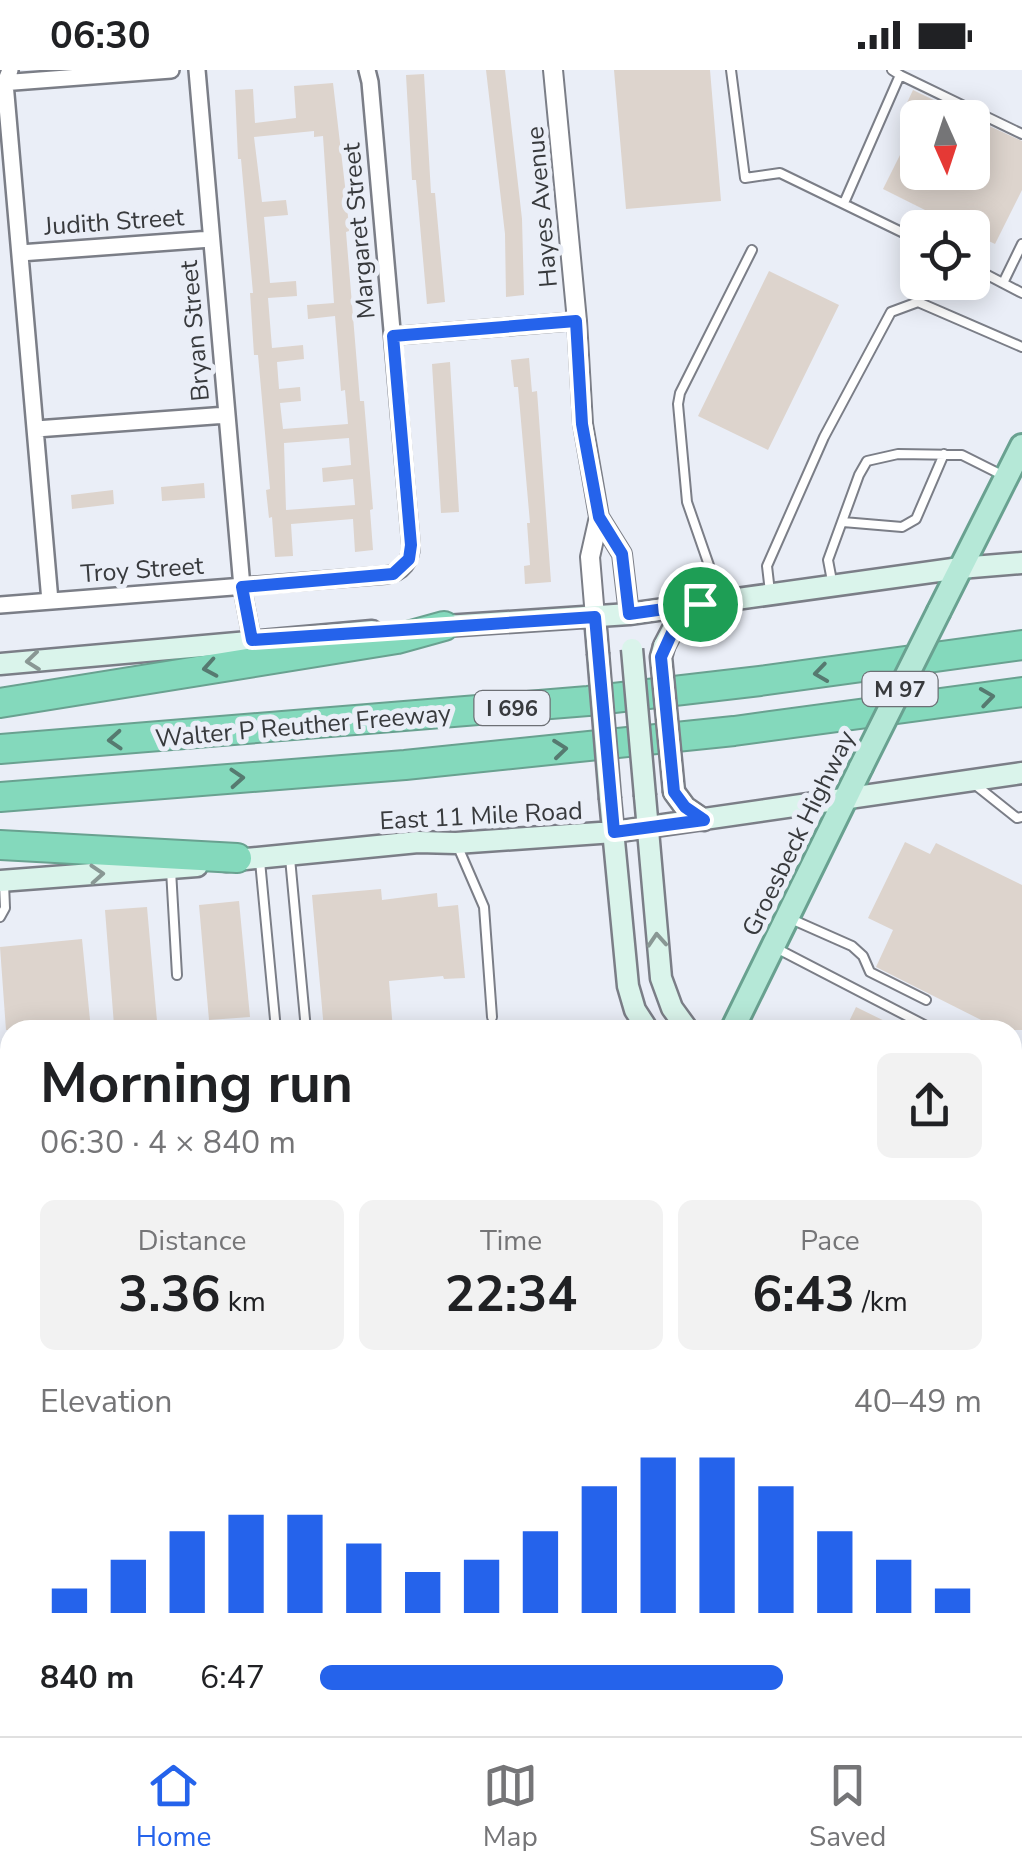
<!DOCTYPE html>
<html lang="en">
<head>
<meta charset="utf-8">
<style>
  body { margin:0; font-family:"Nunito Sans",sans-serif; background:#f2f2f2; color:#202124; height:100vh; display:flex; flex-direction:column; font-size:38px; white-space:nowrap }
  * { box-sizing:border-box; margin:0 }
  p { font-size:32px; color:#757577 }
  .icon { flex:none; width:55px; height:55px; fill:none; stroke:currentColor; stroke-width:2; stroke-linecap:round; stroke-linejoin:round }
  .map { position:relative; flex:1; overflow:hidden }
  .drawer { position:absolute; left:0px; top:950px; width:1022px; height:718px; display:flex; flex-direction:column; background:#fff; border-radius:30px 30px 0 0; box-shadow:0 5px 25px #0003 }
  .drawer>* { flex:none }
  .needle { width:65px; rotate:177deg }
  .fabs { position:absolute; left:900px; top:30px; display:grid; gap:20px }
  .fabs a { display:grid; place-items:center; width:90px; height:90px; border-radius:15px; background:#fff; box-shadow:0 5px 25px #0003; font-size:50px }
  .pin { position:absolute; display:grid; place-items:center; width:85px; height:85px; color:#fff; margin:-42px; border:5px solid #fff; border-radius:50%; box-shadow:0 2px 10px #0007 }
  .round { display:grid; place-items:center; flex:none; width:105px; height:105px; border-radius:15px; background:#f2f2f2 }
  .summary { display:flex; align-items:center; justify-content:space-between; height:170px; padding:0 40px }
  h1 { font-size:55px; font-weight:700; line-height:75px }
  .stats { display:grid; grid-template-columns:repeat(3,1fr); gap:15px; height:170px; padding:10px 40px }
  .stats div { display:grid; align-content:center; border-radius:15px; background:#f2f2f2; text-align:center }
  .stats b { font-size:50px; font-weight:700 }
  .stats small { font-size:28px; font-weight:400 }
  .stats p { font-size:28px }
  .chart { height:280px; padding:20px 40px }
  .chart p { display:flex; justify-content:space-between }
  .chart svg { width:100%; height:180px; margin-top:10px; stroke:#2563eb; stroke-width:6 }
  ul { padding:0 40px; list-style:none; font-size:32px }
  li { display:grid; grid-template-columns:160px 120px 1fr; align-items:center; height:75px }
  li i { height:25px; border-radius:12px; background:#2563eb }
  .status { display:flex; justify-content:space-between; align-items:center; height:70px; padding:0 50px; background:#fff; direction:ltr }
  .status svg { height:28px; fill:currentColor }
  .tab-bar { display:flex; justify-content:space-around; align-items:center; height:140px; border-top:2px solid #e0e0e0; background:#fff; font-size:28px; color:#757577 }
  .tab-bar a { display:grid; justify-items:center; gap:5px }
  .tab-bar .on { color:#2563eb }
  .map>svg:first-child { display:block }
  .building { fill:#ddd4cd; fill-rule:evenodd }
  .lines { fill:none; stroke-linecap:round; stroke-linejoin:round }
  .service-casing { stroke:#7b7e87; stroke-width:12 }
  .minor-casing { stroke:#7b7e87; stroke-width:20 }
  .tertiary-casing { stroke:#7b7e87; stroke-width:22 }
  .secondary-casing { stroke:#7b7e87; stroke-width:25 }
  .primary-casing { stroke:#69a190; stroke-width:28 }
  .motorway-casing { stroke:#69a190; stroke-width:32 }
  .service { stroke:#fff; stroke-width:8 }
  .minor { stroke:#fff; stroke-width:15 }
  .tertiary { stroke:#fff; stroke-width:18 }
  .secondary { stroke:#daf4eb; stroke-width:20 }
  .primary { stroke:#b5e8d7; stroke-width:22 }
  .motorway { stroke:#84d9bc; stroke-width:28 }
  .rail { stroke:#57595d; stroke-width:5; stroke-dasharray:15 8; stroke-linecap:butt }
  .secondary-bridge-casing { stroke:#7b7e87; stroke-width:25; stroke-linecap:butt }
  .primary-bridge-casing { stroke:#69a190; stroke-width:28; stroke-linecap:butt }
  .secondary-bridge { stroke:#daf4eb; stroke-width:20 }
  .primary-bridge { stroke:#b5e8d7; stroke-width:22 }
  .oneway { stroke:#899794 }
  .oneway2 { stroke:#567a70 }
  .route-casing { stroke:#fff; stroke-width:20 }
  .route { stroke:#2563eb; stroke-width:12 }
  .labels { text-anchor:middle; stroke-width:10; stroke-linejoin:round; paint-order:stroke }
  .shield { fill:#eaeef7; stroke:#6d7075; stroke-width:2.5 }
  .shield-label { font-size:22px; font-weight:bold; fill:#383a3d }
  .street-label { font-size:25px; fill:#383a3d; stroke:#eaeef7 }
</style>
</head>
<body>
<div class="status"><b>06:30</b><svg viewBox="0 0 49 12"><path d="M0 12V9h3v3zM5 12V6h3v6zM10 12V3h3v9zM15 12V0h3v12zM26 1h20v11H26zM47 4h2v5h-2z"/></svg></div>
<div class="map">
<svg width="1022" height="1666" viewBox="0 0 1022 1666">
  <rect width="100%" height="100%" fill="#eaeef7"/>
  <path class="building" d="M 486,0 L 505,0 L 522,149 L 524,225 L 506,227 L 505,164 Z
    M 614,0 L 710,0 L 721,131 L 626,139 Z
    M 424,4 L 431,123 L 435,123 L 445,232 L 427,234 L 416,110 L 412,110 L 406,5 Z
    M 333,13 L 347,133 L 349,161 L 346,162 L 360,331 L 364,331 L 373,439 L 370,440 L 373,480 L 355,482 L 353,449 L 291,454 L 293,486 L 275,487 L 272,447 L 269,448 L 266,420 L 270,419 L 258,285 L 254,285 L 250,223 L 253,223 L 241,89 L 238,89 L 235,20 L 253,19 L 255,53 L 296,48 L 294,16 ZM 314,61 L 314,67 L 323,66 L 334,233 L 307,235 L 308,249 L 335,246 L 341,321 L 345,320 L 348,354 L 283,359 L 280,333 L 301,331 L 300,317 L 279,319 L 277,292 L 304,289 L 303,275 L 272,278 L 268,228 L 297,226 L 296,211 L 270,213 L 264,147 L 288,145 L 286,130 L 262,132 L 254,67 ZM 349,368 L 351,395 L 322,398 L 323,412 L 353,409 L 355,435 L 286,440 L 284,373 Z
    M 913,20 L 971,48 L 918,48 L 920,44 L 905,37 Z
    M 972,48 L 1022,71 L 1022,120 L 995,174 L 972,163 L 972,158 L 961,158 L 883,119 L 918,49 L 918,102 L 972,102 Z
    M 769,201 L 839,235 L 768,380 L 698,346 Z
    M 529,288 L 532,322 L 537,321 L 551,512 L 525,514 L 524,496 L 530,495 L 527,453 L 530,453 L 518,317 L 514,317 L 511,290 Z
    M 450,292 L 459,442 L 441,443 L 432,294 Z
    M 204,413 L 205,428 L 162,431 L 161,417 Z
    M 113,420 L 114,434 L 72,439 L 71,425 Z
    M 905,772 L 930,784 L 936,773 L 1022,815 L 1022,960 L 1001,960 L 876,897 L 893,860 L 868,848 Z
    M 381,819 L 382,830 L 437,823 L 438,837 L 458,835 L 465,908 L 444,909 L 443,906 L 389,911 L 393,960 L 324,960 L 312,825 Z
    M 239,831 L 250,947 L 209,950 L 199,835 Z
    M 147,837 L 157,951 L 114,955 L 105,840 Z
    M 82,869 L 91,960 L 6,960 L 0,877 Z
    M 856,937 L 903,960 L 845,960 Z"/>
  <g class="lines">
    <g class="service-casing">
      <path id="service" d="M 731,0 L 745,108 L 780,103 L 918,170
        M 900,5 L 1022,64
        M 844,133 L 900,5 L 892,0
        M 972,197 L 1022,223
        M 1003,213 L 1022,174
        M 843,452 L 902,457 L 916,449 L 944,384
        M 832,511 L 828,490 L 859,405 L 867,391 L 898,384 L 962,385 L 1004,406
        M 770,522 L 767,496 L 824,367 L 891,242 L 918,232 L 1022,277
        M 720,527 L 687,432 L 678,334 L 680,323 L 752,180
        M 973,713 L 1017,748 L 1022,747
        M 458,777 L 484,837 L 492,947
        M 290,788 L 306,960
        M 260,791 L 276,960
        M 171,800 L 177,905
        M 0,847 L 5,838 L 4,813
        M 791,849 L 852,876 L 863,886 L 870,902 L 926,930
        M 774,877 L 934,960
        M 1012,1000 L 1022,1005
        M 0,1066 L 10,1080
        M 0,1151 L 10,1151
        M 1012,1261 L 1022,1262
        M 40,1658 L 40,1666
        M 679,1658 L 679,1666
        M 178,1666 L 317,1658"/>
    </g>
    <g class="minor-casing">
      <path id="minor" d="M 10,0 L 5,13 L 50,531
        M 197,0 L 242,517 L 252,570
        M 1,13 L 171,0
        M 20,183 L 211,169
        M 393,266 L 577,251
        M 36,359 L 227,345
        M 0,535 L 386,505 C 402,503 411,491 411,475 L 370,12 L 367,0"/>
    </g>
    <g class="tertiary-casing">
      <path id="tertiary" d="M 553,0 L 577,251 L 583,354 L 599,447 L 622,484 L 629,544
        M 595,547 L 590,487 L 599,447"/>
    </g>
    <g class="secondary-casing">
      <path id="secondary" d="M 595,547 L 598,583
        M 430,557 L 629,544 L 960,498 L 1022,493
        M 664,576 L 675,555 L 699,535
        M 0,594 L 372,561
        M 674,722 L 685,737 L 704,750
        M 645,726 L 661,908 L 672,938 L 688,960
        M 610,729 L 628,916 L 635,940 L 648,960
        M 226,791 L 418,772 L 456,773 L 614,762 L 1022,703
        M 0,811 L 197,796"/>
    </g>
    <g class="primary-casing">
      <path id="primary" d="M 939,541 L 1022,376
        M 732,960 L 861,697
        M 387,1666 L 391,1658"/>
    </g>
    <g class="motorway-casing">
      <path id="motorway" d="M 0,633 L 397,569 L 444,556
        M 0,679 L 588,631 L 760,611 L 1022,575
        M 0,727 L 405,695 L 734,661 L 1022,622
        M 0,775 L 237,788"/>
    </g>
    <use href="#service" class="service"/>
    <use href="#minor" class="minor"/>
    <use href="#tertiary" class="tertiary"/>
    <use href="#secondary" class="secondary"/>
    <use href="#primary" class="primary"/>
    <use href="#motorway" class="motorway"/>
    <path class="rail" d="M 1012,1390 L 1022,1371
      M 877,1666 L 881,1658"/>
    <g class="secondary-bridge-casing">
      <path id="secondary-bridge" d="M 664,576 L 661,587 L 674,722
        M 632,579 L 645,726
        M 598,583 L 610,729"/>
    </g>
    <g class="primary-bridge-casing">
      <path id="primary-bridge" d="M 861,697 L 939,541"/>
    </g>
    <use href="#secondary-bridge" class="secondary-bridge"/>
    <use href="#primary-bridge" class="primary-bridge"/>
  </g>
  <defs><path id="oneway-chevron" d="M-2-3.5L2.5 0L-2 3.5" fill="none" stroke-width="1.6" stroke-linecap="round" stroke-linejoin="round" transform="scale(2.5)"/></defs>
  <g class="oneway">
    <use href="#oneway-chevron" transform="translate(33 591) rotate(174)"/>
    <use href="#oneway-chevron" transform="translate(97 804) rotate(-4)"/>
    <use href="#oneway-chevron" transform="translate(657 870) rotate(-94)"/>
  </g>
  <g class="oneway2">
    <use href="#oneway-chevron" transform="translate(210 598) rotate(170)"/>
    <use href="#oneway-chevron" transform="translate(821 603) rotate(172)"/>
    <use href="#oneway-chevron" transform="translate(987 627) rotate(-8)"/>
    <use href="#oneway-chevron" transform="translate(115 670) rotate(176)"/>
    <use href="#oneway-chevron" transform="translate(560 679) rotate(-6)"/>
    <use href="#oneway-chevron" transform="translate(237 708) rotate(-4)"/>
  </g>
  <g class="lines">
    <g class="route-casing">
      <path id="route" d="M 576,251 L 582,354 L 599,447 L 622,484 L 629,544 L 700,534 L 675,556 L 661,587 L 674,722 L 685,737 L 704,750 L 614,762 L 595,547 L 252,570 L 242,517 L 393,504 L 409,489 L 411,475 L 393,266 Z"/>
    </g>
    <use href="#route" class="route"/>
  </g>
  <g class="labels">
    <g class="shield">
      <rect x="862.5" y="602" width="75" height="34" rx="8"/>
      <rect x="474.5" y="621" width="75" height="34" rx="8"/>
    </g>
    <g class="shield-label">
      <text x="900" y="627">M 97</text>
      <text x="512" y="646">I 696</text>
    </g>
    <g class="street-label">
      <text transform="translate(541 137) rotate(-95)" y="9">Hayes Avenue</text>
      <text transform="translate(114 151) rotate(-4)" y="9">Judith Street</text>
      <text transform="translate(358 161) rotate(-95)" y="9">Margaret Street</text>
      <text transform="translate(194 261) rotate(-95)" y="9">Bryan Street</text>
      <text transform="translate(142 499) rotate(-4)" y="9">Troy Street</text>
      <text transform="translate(303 655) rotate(-5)" y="9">Walter P Reuther Freeway</text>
      <text transform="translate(481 745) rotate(-3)" y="9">East 11 Mile Road</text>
      <text transform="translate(798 763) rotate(-64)" y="9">Groesbeck Highway</text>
    </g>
  </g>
</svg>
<div class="fabs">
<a><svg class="needle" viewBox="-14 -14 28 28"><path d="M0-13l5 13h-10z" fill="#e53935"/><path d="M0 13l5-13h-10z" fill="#757577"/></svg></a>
<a><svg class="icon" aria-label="locate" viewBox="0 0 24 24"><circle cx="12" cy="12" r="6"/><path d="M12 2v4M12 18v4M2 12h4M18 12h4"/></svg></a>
</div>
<div class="pin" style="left:700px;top:534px;background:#1e9e55"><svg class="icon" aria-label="arrive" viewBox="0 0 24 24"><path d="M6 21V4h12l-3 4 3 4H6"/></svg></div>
<section class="drawer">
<div class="summary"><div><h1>Morning run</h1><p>06:30 · 4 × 840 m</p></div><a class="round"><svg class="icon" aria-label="share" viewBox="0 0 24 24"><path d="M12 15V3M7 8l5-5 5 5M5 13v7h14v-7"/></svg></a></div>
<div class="stats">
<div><p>Distance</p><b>3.36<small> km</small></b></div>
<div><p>Time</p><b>22:34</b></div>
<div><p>Pace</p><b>6:43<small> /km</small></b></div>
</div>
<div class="chart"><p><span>Elevation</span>40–49 m</p>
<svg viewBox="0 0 160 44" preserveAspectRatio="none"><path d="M5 44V38M15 44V31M25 44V24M35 44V20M45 44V20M55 44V27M65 44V34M75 44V31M85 44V24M95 44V13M105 44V6M115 44V6M125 44V13M135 44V24M145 44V31M155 44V38"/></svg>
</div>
<ul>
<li><b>840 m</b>6:47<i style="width:70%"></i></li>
</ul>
</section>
</div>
<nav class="tab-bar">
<a class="on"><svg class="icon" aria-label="home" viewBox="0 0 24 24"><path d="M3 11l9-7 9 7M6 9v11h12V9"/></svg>Home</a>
<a><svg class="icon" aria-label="map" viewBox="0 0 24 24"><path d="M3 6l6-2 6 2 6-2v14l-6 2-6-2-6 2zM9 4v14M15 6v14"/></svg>Map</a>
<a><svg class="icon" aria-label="saved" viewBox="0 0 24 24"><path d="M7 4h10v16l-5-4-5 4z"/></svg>Saved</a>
</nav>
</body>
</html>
